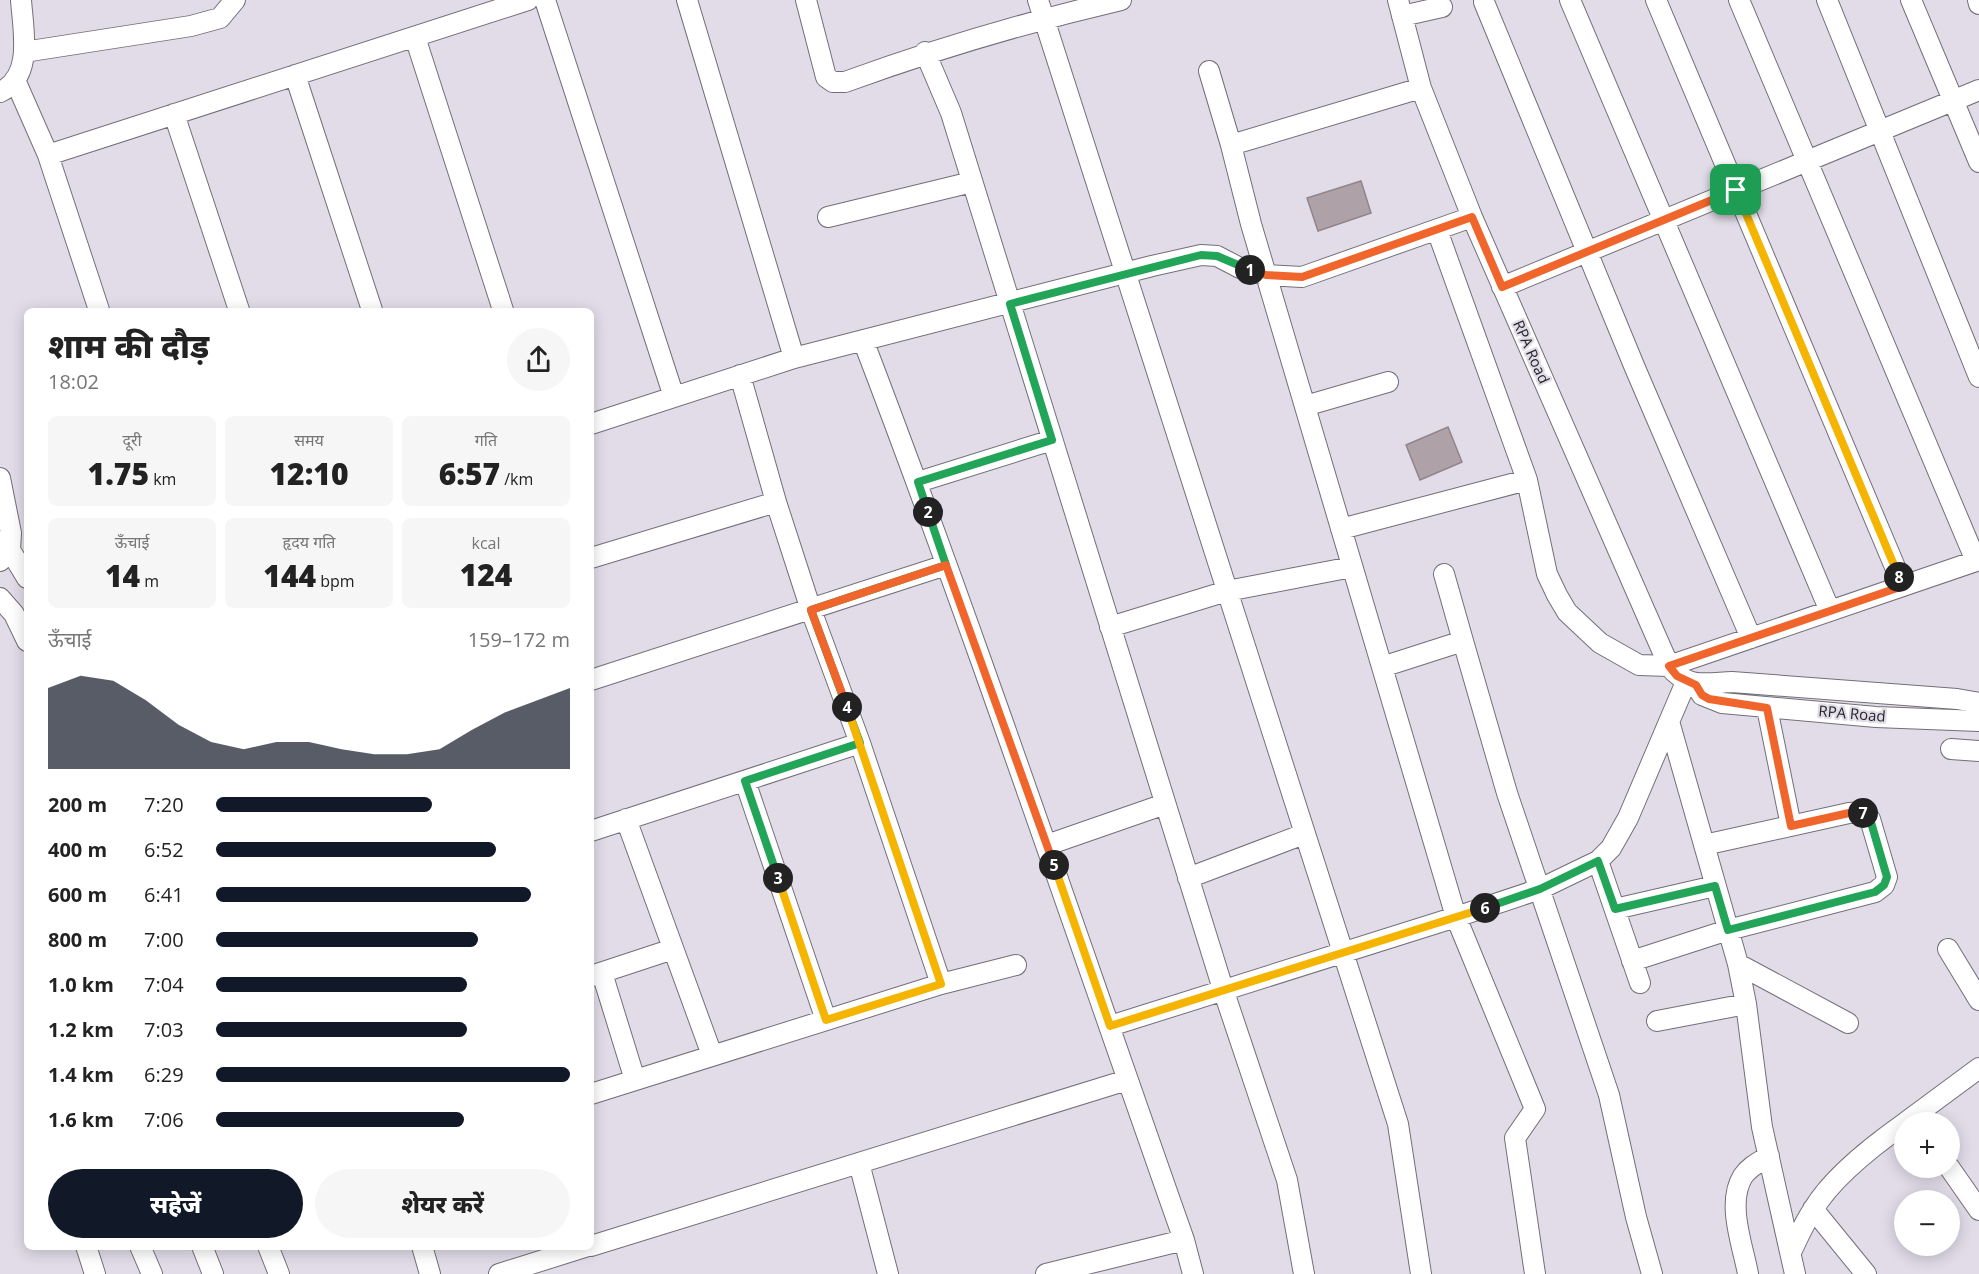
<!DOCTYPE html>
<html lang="hi">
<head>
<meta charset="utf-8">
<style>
  body { margin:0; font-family:"Open Sans","Noto Sans Devanagari",sans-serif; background:#f6f6f6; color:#222; height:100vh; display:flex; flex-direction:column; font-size:22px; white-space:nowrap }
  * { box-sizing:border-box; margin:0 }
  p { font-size:20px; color:#767676 }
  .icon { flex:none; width:33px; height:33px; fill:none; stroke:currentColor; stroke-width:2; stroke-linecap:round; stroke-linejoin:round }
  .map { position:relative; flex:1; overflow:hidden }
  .side { position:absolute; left:24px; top:308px; width:570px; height:942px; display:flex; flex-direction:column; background:#fff; border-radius:9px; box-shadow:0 3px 15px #0003 }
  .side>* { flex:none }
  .tools { position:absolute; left:1894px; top:1112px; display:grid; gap:12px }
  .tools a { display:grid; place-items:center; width:66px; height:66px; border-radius:50%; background:#fff; box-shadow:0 3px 15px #0003; font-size:30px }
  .pin { position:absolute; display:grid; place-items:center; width:51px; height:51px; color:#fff; margin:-26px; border-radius:12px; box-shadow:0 3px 9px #0006 }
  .km { position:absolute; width:30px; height:30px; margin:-15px; border-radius:50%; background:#222; color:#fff; font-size:16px; line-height:30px; text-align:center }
  .round { display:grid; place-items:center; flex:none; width:63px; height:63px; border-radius:32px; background:#f6f6f6 }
  .headline { display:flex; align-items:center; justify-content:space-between; height:102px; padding:0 24px }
  h1 { font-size:33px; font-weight:800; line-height:45px }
  .stats { display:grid; grid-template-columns:repeat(3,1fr); gap:9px; height:102px; padding:6px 24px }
  .stats div { display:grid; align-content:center; border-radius:9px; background:#f6f6f6; text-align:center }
  .stats b { font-size:30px; font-weight:800 }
  .stats small { font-size:16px; font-weight:400 }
  .stats p { font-size:16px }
  .chart { height:168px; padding:12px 24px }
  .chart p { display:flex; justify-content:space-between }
  .chart svg { width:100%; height:108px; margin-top:6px; fill:#111827; opacity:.7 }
  .action { display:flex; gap:12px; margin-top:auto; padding:12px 24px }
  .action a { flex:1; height:69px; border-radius:36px; background:#111827; color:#fff; font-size:24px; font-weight:800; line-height:69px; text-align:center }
  .action a+a { background:#f6f6f6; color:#222 }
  ul { padding:0 24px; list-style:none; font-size:20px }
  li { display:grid; grid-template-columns:96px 72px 1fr; align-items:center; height:45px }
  li i { height:15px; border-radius:8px; background:#111827 }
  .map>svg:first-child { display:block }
  .building { fill:#aea2a8; stroke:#91858b; stroke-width:1.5 }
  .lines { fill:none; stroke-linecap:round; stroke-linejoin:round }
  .minor-casing { stroke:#736f79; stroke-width:22 }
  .minor { stroke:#fff; stroke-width:20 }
  .split-1-casing { stroke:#fff; stroke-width:12 }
  .split-2-casing { stroke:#fff; stroke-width:12 }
  .split-3-casing { stroke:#fff; stroke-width:12 }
  .split-4-casing { stroke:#fff; stroke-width:12 }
  .split-5-casing { stroke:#fff; stroke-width:12 }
  .split-6-casing { stroke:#fff; stroke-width:12 }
  .split-7-casing { stroke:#fff; stroke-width:12 }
  .split-8-casing { stroke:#fff; stroke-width:12 }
  .split-9-casing { stroke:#fff; stroke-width:12 }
  .split-1 { stroke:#f0652b; stroke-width:8 }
  .split-2 { stroke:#22a559; stroke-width:8 }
  .split-3 { stroke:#22a559; stroke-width:8 }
  .split-4 { stroke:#f5b400; stroke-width:8 }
  .split-5 { stroke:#f0652b; stroke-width:8 }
  .split-6 { stroke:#f5b400; stroke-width:8 }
  .split-7 { stroke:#22a559; stroke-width:8 }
  .split-8 { stroke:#f0652b; stroke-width:8 }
  .split-9 { stroke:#f5b400; stroke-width:8 }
  .labels { text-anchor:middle; stroke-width:4.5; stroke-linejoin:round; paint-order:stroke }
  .street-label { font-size:15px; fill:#27262a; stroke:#e1dce8 }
</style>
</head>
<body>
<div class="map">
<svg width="1979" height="1274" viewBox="0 0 1979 1274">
  <rect width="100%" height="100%" fill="#e1dce8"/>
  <path class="building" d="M 1361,181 L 1371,213 L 1318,231 L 1307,198 Z
    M 1448,427 L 1462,462 L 1420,480 L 1406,445 Z"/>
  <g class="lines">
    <g class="minor-casing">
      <path id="minor" d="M 545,0 L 674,397
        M 687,0 L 794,358
        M 806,0 L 826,77 L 833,82 L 845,82 C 936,49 1027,22 1121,0
        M 1038,0 L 1398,1124 L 1421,1274
        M 1398,0 L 1421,88 L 1472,217 L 1669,666 C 1687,689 1706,683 1732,682 L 1957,699 L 1979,703
        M 1570,0 L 1830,611
        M 1656,0 L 1903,586
        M 1739,0 L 1976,561
        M 1827,0 L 1979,377
        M 1911,0 L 1979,162
        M 1978,0 L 1979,4
        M 1484,2 L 1635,368 L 1751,638
        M 1402,16 L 1442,7
        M 415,37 L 503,310
        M 24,52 L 191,26 L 220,18 L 235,0
        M 925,52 L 951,113 L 1223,989 L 1287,1180 L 1304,1274
        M 1209,71 L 1231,145
        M 295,75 L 372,310
        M 15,80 L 48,155 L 528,0
        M 1421,88 L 1231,145 L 1251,224 L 1456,917 L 1535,1109 L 1515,1138 L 1535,1274
        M 0,92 C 34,77 23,30 21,0
        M 174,114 L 239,310
        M 48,155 L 99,310
        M 828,217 L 972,182
        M 1437,230 L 1527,480 L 1547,574 L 1557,595 L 1567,612 L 1600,643 L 1639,665 L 1669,666 L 1979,560
        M 1502,287 L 1979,90
        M 863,340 C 977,638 1078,940 1184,1240 L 1193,1274
        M 1305,406 L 1388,382
        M 591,424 L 794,358 L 1152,266 L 1201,255 L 1217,256 L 1240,268 L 1266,275 L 1302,277 L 1472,217
        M 0,478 L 11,533 L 10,550 L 0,561
        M 918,482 L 1052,440
        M 1341,529 L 1527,480
        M 2,541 L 10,550 L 27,578
        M 591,558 L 776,502 L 740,375
        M 1444,574 L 1463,641
        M 0,598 L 14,614 L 27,641
        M 1110,627 L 1227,591 L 1352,567
        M 1382,667 L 1463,641 L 1507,793 L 1609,1095 L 1636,1217 L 1652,1274
        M 591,680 L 946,565
        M 1696,685 L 1702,695 L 1722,703 L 1876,717 L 1979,721
        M 1767,708 L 1791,826
        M 1670,725 L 1738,964 L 1746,1004 L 1762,1127 L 1795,1274
        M 860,743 L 941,984
        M 1951,749 L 1979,751
        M 745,781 L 826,1020
        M 626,819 L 712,1055
        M 591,831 L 860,743 L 811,610 L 776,502
        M 1047,845 L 1165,804
        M 1598,861 L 1640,983
        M 1188,878 L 1304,834
        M 1615,909 L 1715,886
        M 1948,949 L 1979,1000
        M 1632,961 L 1728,930 L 1875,892 L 1884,885 L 1887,877 L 1870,819 L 1862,812 L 1849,813 L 1704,845
        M 1738,964 L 1848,1023
        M 602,973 L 635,1080
        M 591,976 L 673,949
        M 1657,1021 L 1746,1004
        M 1110,1026 L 1456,917 L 1540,889 L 1598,861 L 1611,848 L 1628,818 L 1686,682
        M 591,1094 L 941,984 L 1016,965
        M 1906,1122 L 1979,1068
        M 859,1163 L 888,1274
        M 1949,1167 L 1979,1210
        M 1813,1209 L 1866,1274
        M 86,1246 L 95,1274
        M 140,1246 L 152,1274
        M 202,1246 L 213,1274
        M 268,1246 L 279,1274
        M 422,1246 L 430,1274
        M 591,1246 L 1127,1080
        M 1791,1252 C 1798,1238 1804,1223 1813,1210 C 1832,1177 1874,1145 1905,1123
        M 499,1274 L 588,1246
        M 1046,1274 L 1184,1240
        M 1748,1274 C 1743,1246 1726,1203 1743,1176 C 1749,1167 1759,1162 1769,1156"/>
    </g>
    <use href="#minor" class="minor"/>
  </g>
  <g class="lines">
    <g class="split-1-casing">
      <path id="split-1" d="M 1250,270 L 1266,275 L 1302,277 L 1472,217 L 1502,287 L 1736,190"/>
    </g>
    <g class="split-2-casing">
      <path id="split-2" d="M 928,512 L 918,482 L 1052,440 L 1010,304 L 1201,255 L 1217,256 L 1250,270"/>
    </g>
    <g class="split-3-casing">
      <path id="split-3" d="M 778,878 L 745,781 L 860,743 L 811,610 L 946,565 L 928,512"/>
    </g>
    <g class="split-4-casing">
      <path id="split-4" d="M 778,878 L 826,1020 L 941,984 L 847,707"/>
    </g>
    <g class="split-5-casing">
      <path id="split-5" d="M 847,707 L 811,610 L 946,565 L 1054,865"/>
    </g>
    <g class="split-6-casing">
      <path id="split-6" d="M 1054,865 L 1110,1026 L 1485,908"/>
    </g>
    <g class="split-7-casing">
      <path id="split-7" d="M 1485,908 L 1540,889 L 1598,861 L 1615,909 L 1715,886 L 1728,930 L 1875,892 L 1884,885 L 1887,877 L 1870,819 L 1863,813"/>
    </g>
    <g class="split-8-casing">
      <path id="split-8" d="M 1863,813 L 1849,813 L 1791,826 L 1767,708 L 1709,699 L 1702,695 L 1696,685 L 1677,676 L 1669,666 L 1903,586 L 1899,577"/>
    </g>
    <g class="split-9-casing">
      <path id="split-9" d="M 1736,190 L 1899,577"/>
    </g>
    <use href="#split-1" class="split-1"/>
    <use href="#split-2" class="split-2"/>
    <use href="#split-3" class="split-3"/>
    <use href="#split-4" class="split-4"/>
    <use href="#split-5" class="split-5"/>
    <use href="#split-6" class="split-6"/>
    <use href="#split-7" class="split-7"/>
    <use href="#split-8" class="split-8"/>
    <use href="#split-9" class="split-9"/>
  </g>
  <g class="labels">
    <g class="street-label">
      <text transform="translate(1531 352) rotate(66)" y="5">RPA Road</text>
      <text transform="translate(1852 714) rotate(5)" y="5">RPA Road</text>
    </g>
  </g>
</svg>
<div class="tools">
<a>+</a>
<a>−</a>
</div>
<div class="pin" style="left:1736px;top:190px;background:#1e9e55"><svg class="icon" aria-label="arrive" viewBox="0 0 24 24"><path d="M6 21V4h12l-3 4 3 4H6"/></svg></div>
<b class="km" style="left:1250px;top:270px">1</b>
<b class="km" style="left:928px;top:512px">2</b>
<b class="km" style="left:778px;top:878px">3</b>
<b class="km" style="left:847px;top:707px">4</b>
<b class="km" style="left:1054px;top:865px">5</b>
<b class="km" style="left:1485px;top:908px">6</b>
<b class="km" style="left:1863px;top:813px">7</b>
<b class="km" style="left:1899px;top:577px">8</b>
<section class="side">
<div class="headline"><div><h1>शाम की दौड़</h1><p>18:02</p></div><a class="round"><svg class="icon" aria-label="share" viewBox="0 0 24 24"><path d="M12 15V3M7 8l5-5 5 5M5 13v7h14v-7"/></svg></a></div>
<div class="stats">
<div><p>दूरी</p><b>1.75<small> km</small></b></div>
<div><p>समय</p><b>12:10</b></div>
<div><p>गति</p><b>6:57<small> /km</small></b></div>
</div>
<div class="stats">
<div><p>ऊँचाई</p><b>14<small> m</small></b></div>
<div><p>हृदय गति</p><b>144<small> bpm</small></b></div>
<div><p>kcal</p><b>124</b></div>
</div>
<div class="chart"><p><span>ऊँचाई</span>159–172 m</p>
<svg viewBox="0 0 160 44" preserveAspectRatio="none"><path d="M0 44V11L10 6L20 8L30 16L40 26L50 33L60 36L70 33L80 33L90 36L100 38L110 38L120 36L130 28L140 21L150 16L160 11V44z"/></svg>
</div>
<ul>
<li><b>200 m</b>7:20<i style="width:61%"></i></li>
<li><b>400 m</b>6:52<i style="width:79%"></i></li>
<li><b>600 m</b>6:41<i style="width:89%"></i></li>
<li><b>800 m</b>7:00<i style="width:74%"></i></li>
<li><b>1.0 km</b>7:04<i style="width:71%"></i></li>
<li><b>1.2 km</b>7:03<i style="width:71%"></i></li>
<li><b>1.4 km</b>6:29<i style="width:100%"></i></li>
<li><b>1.6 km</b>7:06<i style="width:70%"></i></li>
</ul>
<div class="action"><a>सहेजें</a><a>शेयर करें</a></div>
</section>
</div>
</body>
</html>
